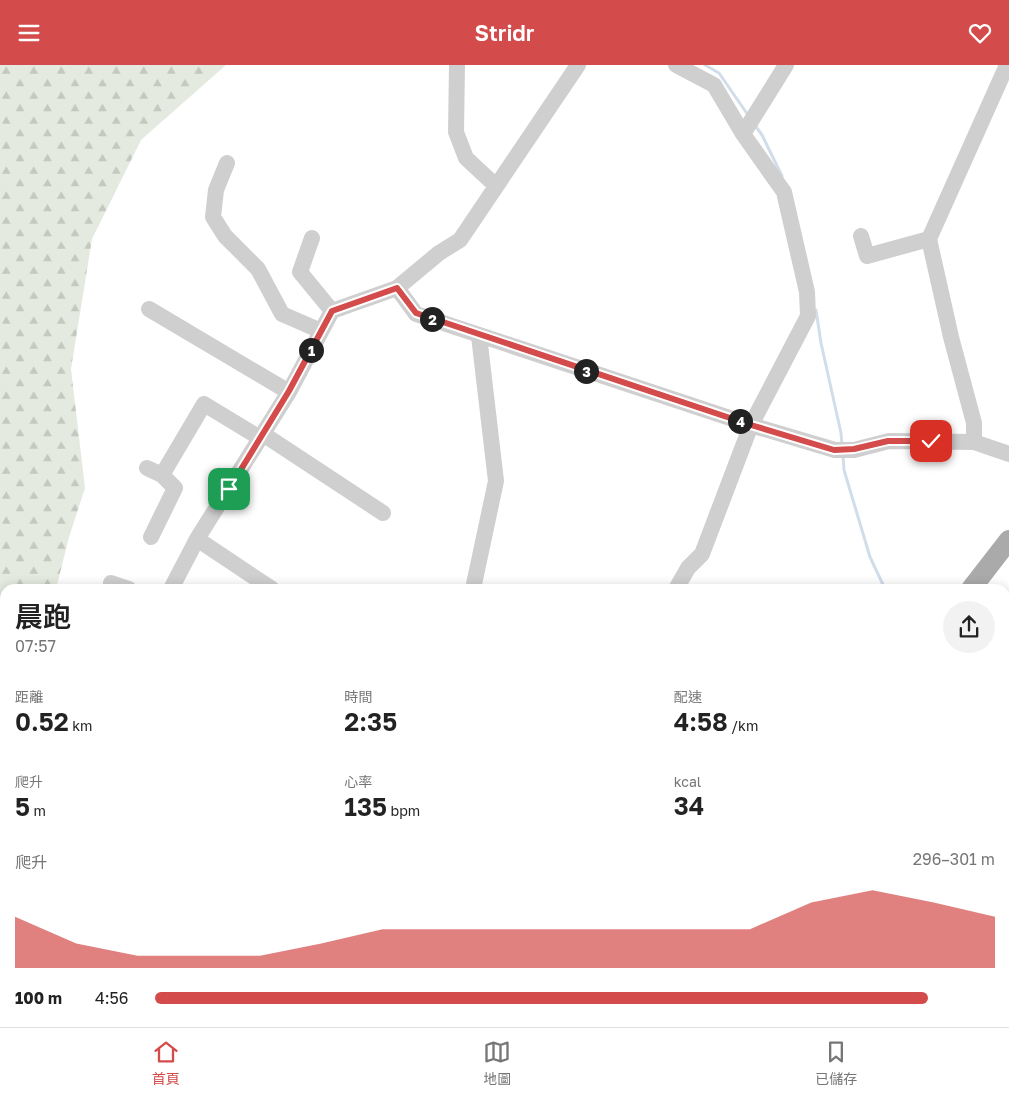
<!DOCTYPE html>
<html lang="zh-TW">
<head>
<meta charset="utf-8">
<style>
  body { margin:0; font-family:"Golos Text","Noto Sans TC",sans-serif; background:#f2f2f2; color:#222; height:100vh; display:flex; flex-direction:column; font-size:19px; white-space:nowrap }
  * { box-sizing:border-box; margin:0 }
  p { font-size:16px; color:#767676 }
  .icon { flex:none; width:28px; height:28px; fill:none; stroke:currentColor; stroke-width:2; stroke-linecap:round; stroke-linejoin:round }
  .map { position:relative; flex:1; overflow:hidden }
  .sheet { position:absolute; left:0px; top:519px; width:1010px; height:444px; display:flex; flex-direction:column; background:#fff; border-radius:15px 15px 0 0; box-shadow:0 2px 12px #0003 }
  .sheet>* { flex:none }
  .pin { position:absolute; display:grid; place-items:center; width:42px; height:42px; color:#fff; margin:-21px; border-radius:10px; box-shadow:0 2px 8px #0006 }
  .km { position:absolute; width:25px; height:25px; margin:-12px; border-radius:50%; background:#222; color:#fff; font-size:14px; line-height:25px; text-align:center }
  .round { display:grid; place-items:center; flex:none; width:52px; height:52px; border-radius:26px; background:#f2f2f2 }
  .summary { display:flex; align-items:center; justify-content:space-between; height:85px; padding:0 15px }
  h1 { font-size:28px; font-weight:600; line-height:38px }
  .metrics { display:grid; grid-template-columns:repeat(3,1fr); gap:8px; height:85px; padding:5px 15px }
  .metrics div { display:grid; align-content:center }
  .metrics b { font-size:25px; font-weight:600 }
  .metrics small { font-size:14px; font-weight:400 }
  .metrics p { font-size:14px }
  .chart { height:140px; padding:10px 15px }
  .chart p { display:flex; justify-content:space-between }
  .chart svg { width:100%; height:90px; margin-top:5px; fill:#d34b4a; opacity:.7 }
  ul { padding:0 15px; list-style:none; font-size:16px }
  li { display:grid; grid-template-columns:80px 60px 1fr; align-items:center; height:38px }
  li i { height:12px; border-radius:6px; background:#d34b4a }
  header { display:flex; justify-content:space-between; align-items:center; height:65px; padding:0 15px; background:#d34b4a; color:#fff; font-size:22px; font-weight:600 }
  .tabs { display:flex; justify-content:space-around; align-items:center; height:70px; border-top:1px solid #e0e0e0; background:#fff; font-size:14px; color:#767676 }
  .tabs a { display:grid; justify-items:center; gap:2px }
  .tabs .current { color:#d34b4a }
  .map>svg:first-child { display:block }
  .forest { fill:url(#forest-firs) }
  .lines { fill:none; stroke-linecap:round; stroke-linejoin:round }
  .stream { stroke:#d1deea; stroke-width:3 }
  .minor { stroke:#cfcfcf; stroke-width:16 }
  .major { stroke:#aaa; stroke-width:20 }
  .route-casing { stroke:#fff; stroke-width:10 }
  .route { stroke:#d34b4a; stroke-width:6 }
</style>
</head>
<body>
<header><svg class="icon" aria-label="menu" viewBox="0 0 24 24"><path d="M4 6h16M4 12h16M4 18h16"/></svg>Stridr<svg class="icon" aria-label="heart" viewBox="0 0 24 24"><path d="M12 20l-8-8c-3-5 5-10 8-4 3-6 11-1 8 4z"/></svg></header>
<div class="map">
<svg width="1009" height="962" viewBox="0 0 1009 962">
  <defs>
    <pattern id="forest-firs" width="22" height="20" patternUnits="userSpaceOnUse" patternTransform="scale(1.25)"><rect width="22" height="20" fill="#e4eadf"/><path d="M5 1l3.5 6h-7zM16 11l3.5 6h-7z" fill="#c4c9c0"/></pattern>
  </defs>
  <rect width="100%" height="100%" fill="#fff"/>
  <path class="forest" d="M 0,0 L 226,0 L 141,75 L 92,174 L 71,304 L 85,423 L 69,472 L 56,524 L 5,524 L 5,689 L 0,694 Z"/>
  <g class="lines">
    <path class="stream" d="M 705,0 L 719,8 L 748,50
      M 754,59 L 762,70 L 782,111
      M 816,245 L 821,278 L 841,368 L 842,381
      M 843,390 L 844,405 L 870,492 L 885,524
      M 1005,941 L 1009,914
      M 1002,962 L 1003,958"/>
    <path class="minor" d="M 457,0 L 456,67 L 466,93 L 496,121
      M 743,69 L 786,0
      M 227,98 L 216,125 L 213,152 L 225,171 L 258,204 L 282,249 L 321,266
      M 861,171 L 867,191 L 929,174
      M 312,173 L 300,207 L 332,246
      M 397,223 L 416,249 L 751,360 L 835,385 L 854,385 L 889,376 L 974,377 L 1009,389
      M 149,244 L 289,327
      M 263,369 L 383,448
      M 974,377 L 974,358 L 951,272 L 929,174 L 1007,0
      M 147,403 L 162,410
      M 151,472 L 175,423 L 162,410 L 204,339 L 260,373
      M 197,474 L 272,524
      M 111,518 L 129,524
      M 171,524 L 197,474 L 289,327 L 332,246 L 397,223 L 439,188 L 460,175 L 578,0
      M 473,524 L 496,416 L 479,271
      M 676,524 L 688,503 L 702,489 L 751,360 L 808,251 L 807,227 L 784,127 L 743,69 L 714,20 L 676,0
      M 1005,607 L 1009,606
      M 1005,796 L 1009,793
      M 0,852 L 5,846
      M 351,958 L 357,962
      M 545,958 L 552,962
      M 382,962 L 385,958"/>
    <path class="major" d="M 971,524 L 1009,475
      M 585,962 L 589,958"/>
  </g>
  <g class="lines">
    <g class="route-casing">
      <path id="route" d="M 229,424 L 289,326 L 332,246 L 397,223 L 416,248 L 751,360 L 834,385 L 854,384 L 888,376 L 931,376"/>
    </g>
    <use href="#route" class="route"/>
  </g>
</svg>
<div class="pin" style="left:229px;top:424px;background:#1e9e55"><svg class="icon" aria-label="arrive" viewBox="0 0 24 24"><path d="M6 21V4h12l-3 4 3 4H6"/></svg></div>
<div class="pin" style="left:931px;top:376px;background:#d93025"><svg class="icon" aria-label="check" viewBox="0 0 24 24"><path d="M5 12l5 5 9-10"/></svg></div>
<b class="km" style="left:311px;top:285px">1</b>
<b class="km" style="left:432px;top:254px">2</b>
<b class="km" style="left:586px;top:306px">3</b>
<b class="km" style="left:740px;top:356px">4</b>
<section class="sheet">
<div class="summary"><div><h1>晨跑</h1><p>07:57</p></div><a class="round"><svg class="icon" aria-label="share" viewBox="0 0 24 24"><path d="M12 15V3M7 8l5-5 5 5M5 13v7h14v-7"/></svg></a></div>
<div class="metrics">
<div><p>距離</p><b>0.52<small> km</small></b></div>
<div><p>時間</p><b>2:35</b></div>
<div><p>配速</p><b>4:58<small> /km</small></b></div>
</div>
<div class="metrics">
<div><p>爬升</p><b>5<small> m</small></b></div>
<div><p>心率</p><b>135<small> bpm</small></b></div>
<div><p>kcal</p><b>34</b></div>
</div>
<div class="chart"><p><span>爬升</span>296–301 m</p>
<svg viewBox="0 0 160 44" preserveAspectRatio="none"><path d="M0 44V19L10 32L20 38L30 38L40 38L50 32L60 25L70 25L80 25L90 25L100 25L110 25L120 25L130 12L140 6L150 12L160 19V44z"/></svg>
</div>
<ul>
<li><b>100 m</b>4:56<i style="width:92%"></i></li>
</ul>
</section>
</div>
<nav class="tabs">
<a class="current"><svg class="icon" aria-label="home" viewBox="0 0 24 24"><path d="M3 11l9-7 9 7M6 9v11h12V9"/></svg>首頁</a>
<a><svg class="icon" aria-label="map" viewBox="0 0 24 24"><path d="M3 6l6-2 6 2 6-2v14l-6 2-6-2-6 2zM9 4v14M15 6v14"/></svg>地圖</a>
<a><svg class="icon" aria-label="saved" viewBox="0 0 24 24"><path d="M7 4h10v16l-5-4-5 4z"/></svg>已儲存</a>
</nav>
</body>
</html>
